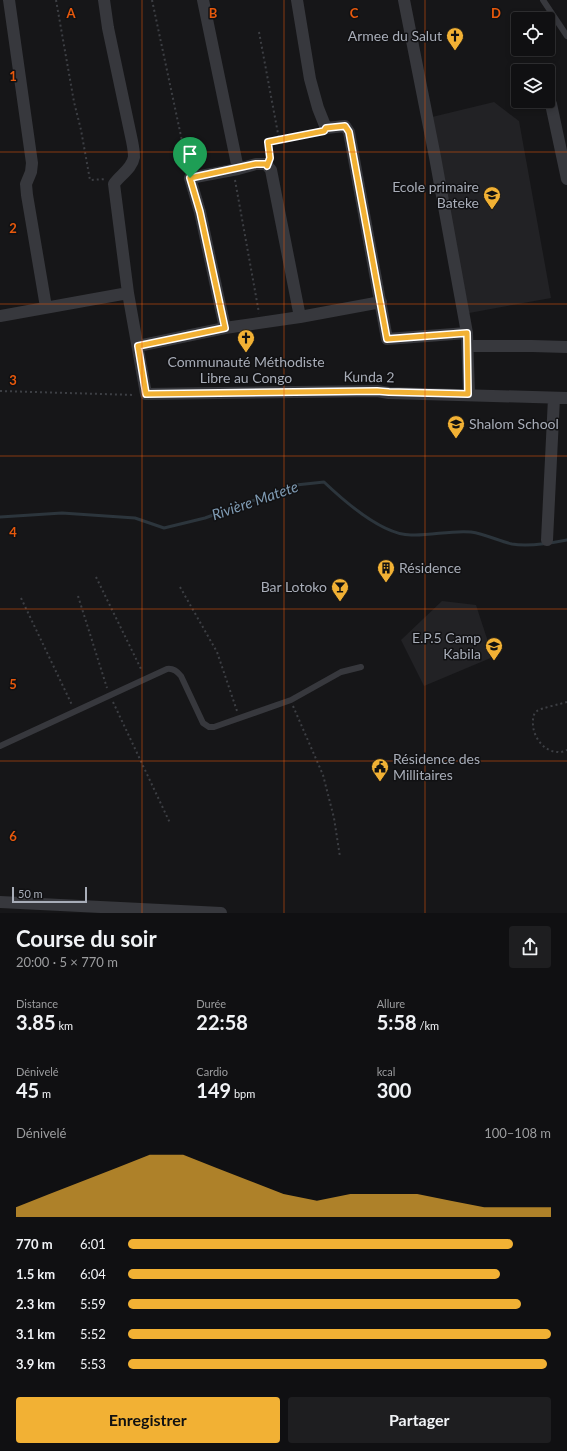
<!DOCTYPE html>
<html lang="fr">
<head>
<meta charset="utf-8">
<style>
  body { margin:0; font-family:Lato,sans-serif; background:#1e1e20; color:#f1f3f6; height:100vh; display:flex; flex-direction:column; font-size:15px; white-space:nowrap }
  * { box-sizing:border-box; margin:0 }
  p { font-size:13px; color:#9c9d9f }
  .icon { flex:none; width:22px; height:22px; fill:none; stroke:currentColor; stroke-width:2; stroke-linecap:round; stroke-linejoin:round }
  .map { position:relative; height:913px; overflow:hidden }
  .drawer { display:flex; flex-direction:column; background:#101012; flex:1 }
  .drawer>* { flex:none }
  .buttons { position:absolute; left:511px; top:12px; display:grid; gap:8px }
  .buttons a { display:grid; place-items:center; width:44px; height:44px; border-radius:4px; background:#101012; box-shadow:0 2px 6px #0003,0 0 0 1px #303032; font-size:20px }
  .scale { position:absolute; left:12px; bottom:10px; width:75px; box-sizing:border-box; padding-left:4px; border:2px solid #a8adb8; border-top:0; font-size:11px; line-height:14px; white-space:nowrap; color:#a8adb8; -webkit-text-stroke:3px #111113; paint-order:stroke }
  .pin { position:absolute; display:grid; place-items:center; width:34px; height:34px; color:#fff; margin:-41px -17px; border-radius:50% 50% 50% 0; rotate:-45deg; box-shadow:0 0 4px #0007 }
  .pin .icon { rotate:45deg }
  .round { display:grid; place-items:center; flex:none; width:42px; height:42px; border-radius:4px; background:#1e1e20 }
  .head { display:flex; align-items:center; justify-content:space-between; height:68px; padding:0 16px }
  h1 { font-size:22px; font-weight:700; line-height:30px }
  .stats { display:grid; grid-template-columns:repeat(3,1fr); gap:6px; height:68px; padding:4px 16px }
  .stats div { display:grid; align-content:center }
  .stats b { font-size:20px; font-weight:700 }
  .stats small { font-size:11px; font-weight:400 }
  .stats p { font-size:11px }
  .chart { height:112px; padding:8px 16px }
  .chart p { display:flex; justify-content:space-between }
  .chart svg { width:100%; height:72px; margin-top:4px; fill:#f2b134; opacity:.7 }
  .action { display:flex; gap:8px; margin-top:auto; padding:8px 16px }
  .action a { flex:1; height:46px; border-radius:4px; background:#f2b134; color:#111; font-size:16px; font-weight:700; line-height:46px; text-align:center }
  .action a+a { background:#1e1e20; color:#f1f3f6 }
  ul { padding:0 16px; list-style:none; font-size:13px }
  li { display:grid; grid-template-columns:64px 48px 1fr; align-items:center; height:30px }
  li i { height:10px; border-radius:5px; background:#f2b134 }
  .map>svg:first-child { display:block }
  .built { fill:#222225 }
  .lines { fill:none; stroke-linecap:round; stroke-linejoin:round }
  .stream { stroke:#2c353c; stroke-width:3 }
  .path { stroke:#3d3f44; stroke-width:2; stroke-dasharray:2 3; stroke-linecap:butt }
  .lane { stroke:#37383d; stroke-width:6 }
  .street { stroke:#37383d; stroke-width:12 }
  .route-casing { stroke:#fff; stroke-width:8 }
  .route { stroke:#f2b134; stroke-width:5 }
  .grid { fill:none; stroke:#e8590c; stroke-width:1; stroke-opacity:0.55 }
  .labels { text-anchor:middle; stroke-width:3; stroke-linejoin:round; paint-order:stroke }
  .poi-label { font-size:14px; fill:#a8adb8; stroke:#111113; text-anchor:end }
  .street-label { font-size:14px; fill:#a8adb8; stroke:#111113 }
  .water-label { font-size:15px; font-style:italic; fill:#7f9bb3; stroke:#111113 }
  .grid-label { font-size:13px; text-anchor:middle; font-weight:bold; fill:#e8590c; stroke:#111113; stroke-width:3; stroke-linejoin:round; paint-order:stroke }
</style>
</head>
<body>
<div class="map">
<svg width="567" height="913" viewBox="0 0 567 913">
  <rect width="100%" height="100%" fill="#161618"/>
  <path class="built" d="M 494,102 L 519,121 L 551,298 L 469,313 L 432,117 Z
    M 442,601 L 476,605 L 493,657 L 424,686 L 401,640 Z"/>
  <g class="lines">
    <path class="stream" d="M 0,517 L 62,513 L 135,518 L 164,528 L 205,518 L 296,485 L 324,482 C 344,501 382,535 411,535 C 431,536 451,530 471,532 C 485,534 499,541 512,544 C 527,547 552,543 567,540"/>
    <path class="path" d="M 56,0 L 74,102 L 81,130 L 90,180 L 106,179
      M 152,0 L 188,169
      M 259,32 L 279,139
      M 269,154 L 268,142 L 316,132
      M 235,180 L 259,313
      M 0,391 L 135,395
      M 96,577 L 142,671
      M 180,587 L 217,652 L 237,711
      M 78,596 L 107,688
      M 21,598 L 72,705
      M 113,702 L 170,823
      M 567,702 C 561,704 541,708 537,711 C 533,714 533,718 533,722 C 532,735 543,752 558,752 C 561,753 564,751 567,750
      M 293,706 L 323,775 L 334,818 L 340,857"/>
    <path class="lane" d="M 543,0 L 567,36
      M 0,746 L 167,669 C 173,668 177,671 181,676 L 203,723 L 209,727 L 214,727 L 291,700 L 341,672 L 361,667"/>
    <path class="street" d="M 9,0 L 32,163 L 31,172 L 26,184 L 27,195 L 46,307
      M 104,0 L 108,28 L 132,141 C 133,146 134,152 134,157 C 132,169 120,175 114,184 L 128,293 L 146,394 L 377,391 L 389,393 L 567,398
      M 203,0 L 238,169 L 190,178 L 200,212 L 225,328
      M 297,0 L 310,79 L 318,108 L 326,128 L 345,126 L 349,132 L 387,339 L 467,333
      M 404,0 L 435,157 L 467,333 L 469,394
      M 551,104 L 567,179
      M 238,169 L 256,164 L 266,164 L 271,170 L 300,317
      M 0,316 L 128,293
      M 138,346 L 225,328 L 300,317 L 381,302
      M 468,346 L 532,346 L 567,347
      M 547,540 L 554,398
      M 0,902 L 221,913"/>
  </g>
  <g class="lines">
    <g class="route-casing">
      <path id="route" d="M 345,126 L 349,132 L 387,339 L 467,333 L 468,394 L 389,392 L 377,391 L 146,394 L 138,346 L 225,328 L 200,212 L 190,178 L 256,164 L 266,164 L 267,166 L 270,158 L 268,142 L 324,131 L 326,128 Z"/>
    </g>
    <use href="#route" class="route"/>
  </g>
  <path class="grid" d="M 142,0 L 142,913M 284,0 L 284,913M 425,0 L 425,913M 0,152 L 567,152M 0,304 L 567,304M 0,456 L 567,456M 0,609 L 567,609M 0,761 L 567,761"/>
  <defs>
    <g id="church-pin" transform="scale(0.9)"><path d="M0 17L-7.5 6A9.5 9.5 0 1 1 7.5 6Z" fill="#f2b134" stroke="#111113"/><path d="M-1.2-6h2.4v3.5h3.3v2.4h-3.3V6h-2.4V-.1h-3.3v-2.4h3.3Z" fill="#111"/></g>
    <g id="school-pin" transform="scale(0.9)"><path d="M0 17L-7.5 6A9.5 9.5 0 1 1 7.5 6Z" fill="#f2b134" stroke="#111113"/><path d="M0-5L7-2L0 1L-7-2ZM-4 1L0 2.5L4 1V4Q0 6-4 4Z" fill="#111"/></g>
    <g id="building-pin" transform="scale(0.9)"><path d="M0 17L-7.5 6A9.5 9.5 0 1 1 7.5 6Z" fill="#f2b134" stroke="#111113"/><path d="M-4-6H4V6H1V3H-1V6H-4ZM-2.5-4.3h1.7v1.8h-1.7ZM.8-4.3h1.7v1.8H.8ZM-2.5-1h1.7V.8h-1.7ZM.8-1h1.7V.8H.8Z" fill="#111"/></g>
    <g id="bar-pin" transform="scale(0.9)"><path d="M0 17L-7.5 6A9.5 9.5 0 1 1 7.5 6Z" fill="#f2b134" stroke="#111113"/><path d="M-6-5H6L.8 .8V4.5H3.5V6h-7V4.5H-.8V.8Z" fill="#111"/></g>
    <g id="civic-pin" transform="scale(0.9)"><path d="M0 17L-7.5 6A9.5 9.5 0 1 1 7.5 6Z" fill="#f2b134" stroke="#111113"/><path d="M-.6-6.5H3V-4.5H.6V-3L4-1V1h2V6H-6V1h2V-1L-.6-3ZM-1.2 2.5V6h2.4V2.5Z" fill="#111"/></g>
  </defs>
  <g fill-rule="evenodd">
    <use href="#church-pin" x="455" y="36"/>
    <use href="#school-pin" x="492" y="195"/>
    <use href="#church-pin" x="246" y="338"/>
    <use href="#school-pin" x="456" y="424"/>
    <use href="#building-pin" x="386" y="568"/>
    <use href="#bar-pin" x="340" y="587"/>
    <use href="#school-pin" x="494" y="646"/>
    <use href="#civic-pin" x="380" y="767"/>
  </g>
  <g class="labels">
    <g class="poi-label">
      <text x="442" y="41">Armee du Salut</text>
      <text x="479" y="192">Ecole primaire<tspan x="479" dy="16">Bateke</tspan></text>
      <text x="246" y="367" text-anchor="middle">Communauté Méthodiste<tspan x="246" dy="16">Libre au Congo</tspan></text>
      <text x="469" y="429" text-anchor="start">Shalom School</text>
      <text x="399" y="573" text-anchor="start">Résidence</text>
      <text x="327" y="592">Bar Lotoko</text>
      <text x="481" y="643">E.P.5 Camp<tspan x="481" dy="16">Kabila</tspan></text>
      <text x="393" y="764" text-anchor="start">Résidence des<tspan x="393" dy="16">Millitaires</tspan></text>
    </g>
    <g class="street-label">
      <text transform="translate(369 377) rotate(1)" y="5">Kunda 2</text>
    </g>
    <g class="water-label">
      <text transform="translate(255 501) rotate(-19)" y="5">Rivière Matete</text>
    </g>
  </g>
  <g class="grid-label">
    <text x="71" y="18">A</text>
    <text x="213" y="18">B</text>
    <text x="354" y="18">C</text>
    <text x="496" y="18">D</text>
    <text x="13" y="81">1</text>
    <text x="13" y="233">2</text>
    <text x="13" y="385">3</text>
    <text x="13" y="537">4</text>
    <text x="13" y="689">5</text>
    <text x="13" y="841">6</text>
  </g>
</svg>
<div class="buttons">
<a><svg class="icon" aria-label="locate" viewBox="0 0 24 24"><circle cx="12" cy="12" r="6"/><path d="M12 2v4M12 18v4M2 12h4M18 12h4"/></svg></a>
<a><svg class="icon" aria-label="layers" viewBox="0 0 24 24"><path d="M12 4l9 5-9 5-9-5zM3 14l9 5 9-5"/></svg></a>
</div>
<div class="scale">50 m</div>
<div class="pin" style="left:190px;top:178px;background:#1e9e55"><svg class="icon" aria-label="arrive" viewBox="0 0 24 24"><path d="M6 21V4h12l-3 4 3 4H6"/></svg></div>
</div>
<section class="drawer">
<div class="head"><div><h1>Course du soir</h1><p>20:00 · 5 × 770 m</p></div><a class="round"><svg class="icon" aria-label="share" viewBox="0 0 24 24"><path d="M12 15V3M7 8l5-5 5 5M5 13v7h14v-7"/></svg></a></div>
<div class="stats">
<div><p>Distance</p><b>3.85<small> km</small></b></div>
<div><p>Durée</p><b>22:58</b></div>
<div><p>Allure</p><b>5:58<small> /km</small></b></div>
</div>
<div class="stats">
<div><p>Dénivelé</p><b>45<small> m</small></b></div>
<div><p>Cardio</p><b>149<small> bpm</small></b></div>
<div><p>kcal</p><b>300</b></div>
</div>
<div class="chart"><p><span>Dénivelé</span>100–108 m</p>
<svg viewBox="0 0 160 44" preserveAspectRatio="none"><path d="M0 44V38L10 30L20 22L30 14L40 6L50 6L60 14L70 22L80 30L90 34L100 30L110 30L120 30L130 34L140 38L150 38L160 38V44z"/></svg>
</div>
<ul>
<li><b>770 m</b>6:01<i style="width:91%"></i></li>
<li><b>1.5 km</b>6:04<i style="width:88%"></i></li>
<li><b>2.3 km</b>5:59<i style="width:93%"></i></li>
<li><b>3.1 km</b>5:52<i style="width:100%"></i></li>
<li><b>3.9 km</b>5:53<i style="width:99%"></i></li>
</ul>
<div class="action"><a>Enregistrer</a><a>Partager</a></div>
</section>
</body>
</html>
